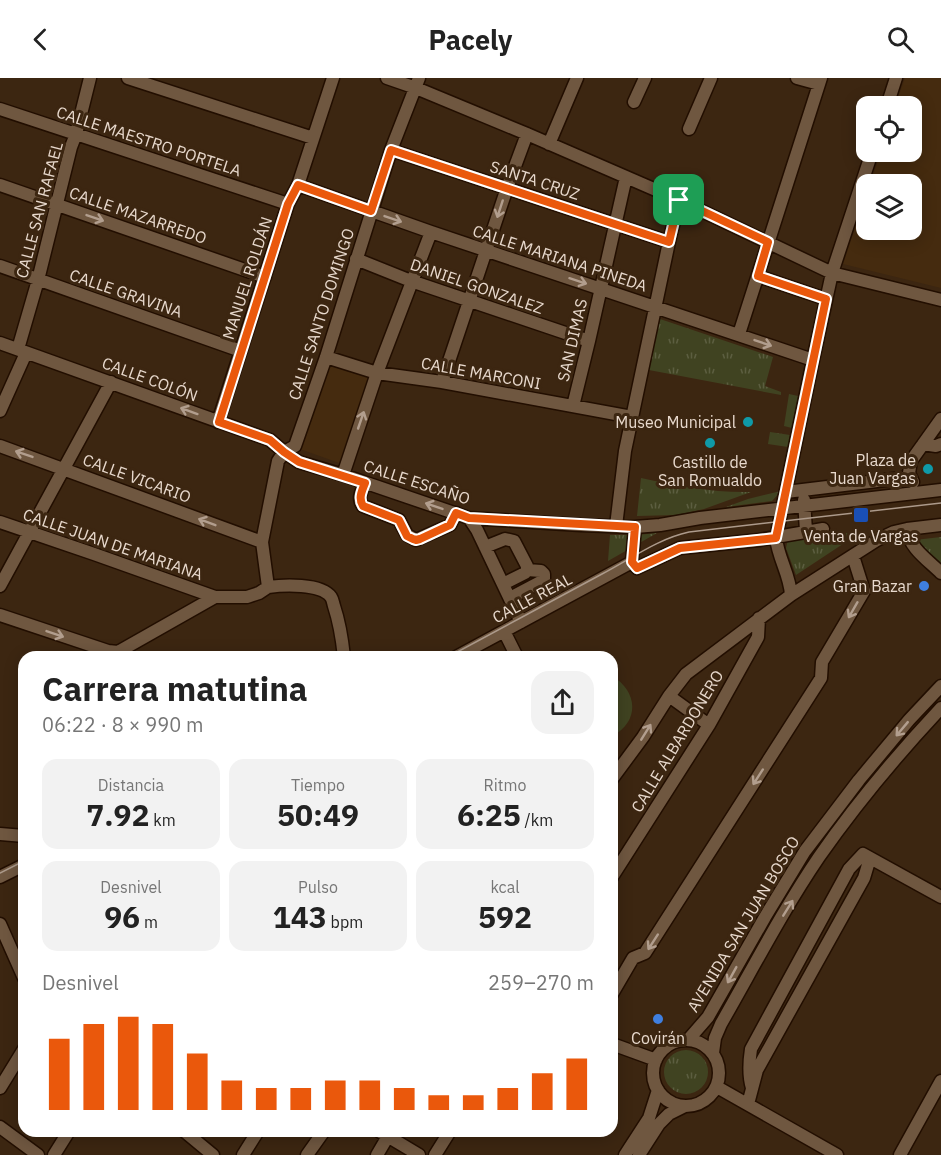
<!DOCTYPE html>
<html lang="es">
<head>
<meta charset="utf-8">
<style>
  body { margin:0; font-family:"IBM Plex Sans",sans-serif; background:#f2f2f2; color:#222; height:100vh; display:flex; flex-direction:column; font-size:22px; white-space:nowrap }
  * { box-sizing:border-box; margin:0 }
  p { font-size:20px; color:#767676 }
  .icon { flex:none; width:33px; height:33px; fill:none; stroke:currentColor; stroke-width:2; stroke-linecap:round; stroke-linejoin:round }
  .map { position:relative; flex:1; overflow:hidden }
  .details { position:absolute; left:18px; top:573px; width:600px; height:486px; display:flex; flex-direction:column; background:#fff; border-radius:18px; box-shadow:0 3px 15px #0003 }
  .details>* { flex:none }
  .controls { position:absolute; left:856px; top:18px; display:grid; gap:12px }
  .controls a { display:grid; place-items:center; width:66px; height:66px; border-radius:12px; background:#fff; box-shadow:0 3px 15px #0003; font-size:30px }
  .pin { position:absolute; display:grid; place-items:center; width:51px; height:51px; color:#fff; margin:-26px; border-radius:12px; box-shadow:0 3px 9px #0006 }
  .round { display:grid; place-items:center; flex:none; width:63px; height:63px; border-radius:18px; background:#f2f2f2 }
  .headline { display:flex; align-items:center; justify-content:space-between; height:102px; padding:0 24px }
  h1 { font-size:33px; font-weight:700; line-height:45px }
  .stats { display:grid; grid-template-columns:repeat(3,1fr); gap:9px; height:102px; padding:6px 24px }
  .stats div { display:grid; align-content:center; border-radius:15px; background:#f2f2f2; text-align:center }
  .stats b { font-size:30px; font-weight:700 }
  .stats small { font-size:16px; font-weight:400 }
  .stats p { font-size:16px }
  .chart { height:168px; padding:12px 24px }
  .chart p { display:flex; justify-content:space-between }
  .chart svg { width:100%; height:108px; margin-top:6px; stroke:#ea580c; stroke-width:6 }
  header { display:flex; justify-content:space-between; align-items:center; height:78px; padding:0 24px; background:#fff; font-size:27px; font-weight:700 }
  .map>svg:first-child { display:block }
  .built { fill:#452b0f }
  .grass { fill:url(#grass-tufts) }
  .pitch { fill:#404321 }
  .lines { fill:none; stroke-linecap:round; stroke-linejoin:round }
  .minor-casing { stroke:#220e00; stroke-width:15 }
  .minor { stroke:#6f5740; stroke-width:12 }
  .tram { stroke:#ac9a8b; stroke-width:1.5 }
  .oneway { stroke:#b29e8e }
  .route-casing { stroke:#fff; stroke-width:12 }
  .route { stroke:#ea580c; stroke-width:8 }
  .culture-dot { fill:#0f9aa8; stroke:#3c2611; stroke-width:2 }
  .transit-dot { fill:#1a4fb4; stroke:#3c2611; stroke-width:2 }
  .shop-dot { fill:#3f7fe0; stroke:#3c2611; stroke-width:2 }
  .labels { text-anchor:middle; stroke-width:6; stroke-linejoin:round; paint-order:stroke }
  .street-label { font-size:16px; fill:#e8d9cd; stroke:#3c2611 }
  .poi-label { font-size:16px; fill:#e8d9cd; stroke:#3c2611; text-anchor:end }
</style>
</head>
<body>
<header><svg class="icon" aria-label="back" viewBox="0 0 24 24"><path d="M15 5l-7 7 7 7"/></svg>Pacely<svg class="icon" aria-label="search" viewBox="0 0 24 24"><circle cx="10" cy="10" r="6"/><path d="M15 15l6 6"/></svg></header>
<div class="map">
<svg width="941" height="1077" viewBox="0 0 941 1077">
  <defs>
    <pattern id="grass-tufts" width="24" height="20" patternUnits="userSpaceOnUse" patternTransform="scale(1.5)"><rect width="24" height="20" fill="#404321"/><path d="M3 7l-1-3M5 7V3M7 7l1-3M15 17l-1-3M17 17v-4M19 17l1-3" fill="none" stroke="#5c5e40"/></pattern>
  </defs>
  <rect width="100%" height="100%" fill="#3c2611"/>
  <path class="built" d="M 905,0 L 941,0 L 941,210 L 843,186 L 867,114 L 867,152 L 912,152 L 912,106 L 870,106 L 881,74 L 912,74 L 912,28 L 895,28 Z
    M 330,284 L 372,299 L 342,386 L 300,371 Z"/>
  <path class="grass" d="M 660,241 L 773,279 L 765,308 L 781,314 L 781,317 L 649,292 Z
    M 789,316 L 798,318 L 792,350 L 784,348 Z
    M 770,354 L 790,357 L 788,369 L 768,366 Z
    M 641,400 C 677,408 714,415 751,414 L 704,431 L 676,437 L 637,438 Z
    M 781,413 L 772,423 L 726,429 L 748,421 Z
    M 857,454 L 858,456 L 796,497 L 786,470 L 788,461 Z
    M 657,455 L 608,483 L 610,457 L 637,457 Z
    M 941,459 L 941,491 L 915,462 Z
    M664 994a22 22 0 1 1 44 0a22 22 0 1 1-44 0Z"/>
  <path class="pitch" d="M 612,598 C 638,613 640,644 612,658 Z"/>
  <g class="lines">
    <g class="minor-casing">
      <path id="minor" d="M 128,0 L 313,60
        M 387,0 L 416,10 L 527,56 L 679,122 L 832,195 L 941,222
        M 797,0 L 819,6
        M 634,24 L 645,0
        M 887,28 L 896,0
        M 0,31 L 288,126
        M 689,51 L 711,0
        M 549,66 L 577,0
        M 391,72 L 669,164
        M 0,107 L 265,199
        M 298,107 L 431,154 L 813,282
        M 356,181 L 411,203 L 589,263
        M 0,188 L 241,273
        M 758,198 L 826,221
        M 739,256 L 821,0
        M 0,265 L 270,362 L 284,374 L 299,384 L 343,397 L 469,440 L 581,447 L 635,449 L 660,447 L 700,440 L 941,412
        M 18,271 L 38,202 L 71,69 L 76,56 L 90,0
        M 326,279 L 377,295 L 442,304 L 632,339
        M 442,304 L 507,110 L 527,56
        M 573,328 L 589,263 L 626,99
        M 0,333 L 26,275
        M 218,344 L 288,126 L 298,107 L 333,0
        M 923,366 L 936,368 L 941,366
        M 0,368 L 262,464
        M 343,397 L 377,295 L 431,154
        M 913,404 L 909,395 L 911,383 L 941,341
        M 365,405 C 362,413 357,420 363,428 L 399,442 L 407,457 L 416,462 L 450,447 L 456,435
        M 786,414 L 910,399
        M 804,422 L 806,453
        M 469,440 L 477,452 L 521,544
        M 0,444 L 94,476 L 215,519
        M 616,448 L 625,373 L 669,164 L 679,122
        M 907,451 C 909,470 928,482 941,495
        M 485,469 L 505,461 L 514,463 L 527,488 L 527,492 L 525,495 L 503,506
        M 632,484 L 635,449
        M 0,508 L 111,304
        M 268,509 L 262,464 L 278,383 L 284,374 L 295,368 L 326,279 L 391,72 L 419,0
        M 268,509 C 283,507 321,505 331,519 C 333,522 333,525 334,528 C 340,546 342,560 344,579
        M 791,517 C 790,497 778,480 776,460 L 813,282 L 832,195 L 872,74
        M 510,520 L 544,502 L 544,496 L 541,493 L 527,492
        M 0,537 L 108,573 L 118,574 L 215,519 L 247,519 L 259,515 L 268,509
        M 504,553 L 517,579
        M 456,579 L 632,484 L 637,490 L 680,470 L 759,462 L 823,451
        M 669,618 L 709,647
        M 612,701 L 643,659 L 669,618 L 686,596 L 791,517 L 877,462 L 894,454 L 907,451 L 941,447
        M 0,756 L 24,758
        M 0,799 L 24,787
        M 612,799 L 709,647 L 758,559 L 759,540
        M 0,846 L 24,900
        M 612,916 L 633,880 L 645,875 L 821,600 L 822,584 L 864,513 L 853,478
        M 688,962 L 708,939 L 765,839 L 805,773 L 859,702 L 909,642 L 941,608
        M653 995a33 33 0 1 1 66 0a33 33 0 1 1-66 0Z
        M 612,966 L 656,982
        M 713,975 L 715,960 L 721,946 C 753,890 783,832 819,779 C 856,726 897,677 941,630
        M 717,1009 L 837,1077
        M 0,1010 L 24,971
        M 752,1010 C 748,997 749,984 751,971 L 849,791 L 863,776 L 941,819
        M 748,1026 L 757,992 L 864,800 L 870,780
        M 0,1049 L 38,1077
        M 184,1053 L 213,1077
        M 379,1053 L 419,1077
        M 54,1077 L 69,1053
        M 243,1077 L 258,1053
        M 307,1077 L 324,1053
        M 377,1077 L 391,1053
        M 435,1077 L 450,1053
        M 625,1077 L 649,1040 L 658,1012
        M 639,1077 L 659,1046 L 669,1036 L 685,1028
        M 900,1077 L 941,1003"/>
    </g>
    <use href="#minor" class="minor"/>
    <path class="tram" d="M 448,579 C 499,551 551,524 602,496 C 631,481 657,461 689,454 L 941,425
      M 0,795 L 24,783"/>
  </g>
  <defs><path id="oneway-shaft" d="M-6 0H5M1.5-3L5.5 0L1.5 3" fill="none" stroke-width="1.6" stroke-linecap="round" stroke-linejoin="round" transform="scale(1.5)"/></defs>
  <g class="oneway">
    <use href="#oneway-shaft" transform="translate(500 131) rotate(108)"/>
    <use href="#oneway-shaft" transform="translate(95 140) rotate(19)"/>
    <use href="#oneway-shaft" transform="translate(393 141) rotate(19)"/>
    <use href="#oneway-shaft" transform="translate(578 203) rotate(18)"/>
    <use href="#oneway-shaft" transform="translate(763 265) rotate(19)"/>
    <use href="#oneway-shaft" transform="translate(189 333) rotate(-160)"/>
    <use href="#oneway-shaft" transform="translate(361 342) rotate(-71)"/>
    <use href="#oneway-shaft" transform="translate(24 376) rotate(-161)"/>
    <use href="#oneway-shaft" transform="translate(434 428) rotate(-161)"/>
    <use href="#oneway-shaft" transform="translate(207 444) rotate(-159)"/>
    <use href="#oneway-shaft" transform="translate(853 532) rotate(120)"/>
    <use href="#oneway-shaft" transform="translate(55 556) rotate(19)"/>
    <use href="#oneway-shaft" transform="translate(902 651) rotate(130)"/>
    <use href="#oneway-shaft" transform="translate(646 654) rotate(-58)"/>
    <use href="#oneway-shaft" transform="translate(758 699) rotate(123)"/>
    <use href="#oneway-shaft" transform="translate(788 830) rotate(-58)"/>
    <use href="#oneway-shaft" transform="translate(653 864) rotate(123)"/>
    <use href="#oneway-shaft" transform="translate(732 897) rotate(119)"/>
  </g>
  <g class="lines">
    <g class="route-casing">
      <path id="route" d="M 391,72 L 669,164 L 679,122 L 768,164 L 758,198 L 826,221 L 776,460 L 680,470 L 637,490 L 632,484 L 635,449 L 469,440 L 456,435 L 450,447 L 420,461 L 416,462 L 413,461 L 407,458 L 399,442 L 363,428 C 358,420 362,413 365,405 L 299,384 L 284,374 L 270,362 L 219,344 L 288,126 L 298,107 L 371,133 Z"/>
    </g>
    <use href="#route" class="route"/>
  </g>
  <g class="culture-dot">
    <circle cx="748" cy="344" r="6"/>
    <circle cx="710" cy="365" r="6"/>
    <circle cx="928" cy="391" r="6"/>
  </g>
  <rect class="transit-dot" x="853" y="429" width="16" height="16" rx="3"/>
  <g class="shop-dot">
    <circle cx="924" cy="508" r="6"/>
    <circle cx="658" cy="941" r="6"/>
  </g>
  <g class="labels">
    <g class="street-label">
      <text transform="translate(149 63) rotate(18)" y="6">CALLE MAESTRO PORTELA</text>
      <text transform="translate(535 102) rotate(18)" y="6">SANTA CRUZ</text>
      <text transform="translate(39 132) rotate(-75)" y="6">CALLE SAN RAFAEL</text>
      <text transform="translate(138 137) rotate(19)" y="6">CALLE MAZARREDO</text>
      <text transform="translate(560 180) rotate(18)" y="6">CALLE MARIANA PINEDA</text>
      <text transform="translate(247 200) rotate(-72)" y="6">MANUEL ROLDÁN</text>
      <text transform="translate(477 208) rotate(19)" y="6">DANIEL GONZALEZ</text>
      <text transform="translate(126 215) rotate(19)" y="6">CALLE GRAVINA</text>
      <text transform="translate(321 236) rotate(-72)" y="6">CALLE SANTO DOMINGO</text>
      <text transform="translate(572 262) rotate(-77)" y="6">SAN DIMAS</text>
      <text transform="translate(481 295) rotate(10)" y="6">CALLE MARCONI</text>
      <text transform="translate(150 301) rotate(20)" y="6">CALLE COLÓN</text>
      <text transform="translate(137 400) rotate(20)" y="6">CALLE VICARIO</text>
      <text transform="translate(417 404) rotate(18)" y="6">CALLE ESCAÑO</text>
      <text transform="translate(113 466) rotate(19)" y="6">CALLE JUAN DE MARIANA</text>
      <text transform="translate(532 520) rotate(-28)" y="6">CALLE REAL</text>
      <text transform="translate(677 663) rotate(-59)" y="6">CALLE ALBARDONERO</text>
      <text transform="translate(743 846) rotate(-59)" y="6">AVENIDA SAN JUAN BOSCO</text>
    </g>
    <g class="poi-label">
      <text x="736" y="350">Museo Municipal</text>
      <text x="916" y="388">Plaza de<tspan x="916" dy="18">Juan Vargas</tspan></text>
      <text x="710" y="390" text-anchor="middle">Castillo de<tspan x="710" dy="18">San Romualdo</tspan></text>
      <text x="861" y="464" text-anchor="middle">Venta de Vargas</text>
      <text x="912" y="514">Gran Bazar</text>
      <text x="658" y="966" text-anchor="middle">Covirán</text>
    </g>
  </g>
</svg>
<div class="controls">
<a><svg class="icon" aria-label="locate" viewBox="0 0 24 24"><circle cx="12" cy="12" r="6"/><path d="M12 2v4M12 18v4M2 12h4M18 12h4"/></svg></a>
<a><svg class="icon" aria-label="layers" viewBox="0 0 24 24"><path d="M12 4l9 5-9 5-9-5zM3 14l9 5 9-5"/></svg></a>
</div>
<div class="pin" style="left:679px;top:122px;background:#1e9e55"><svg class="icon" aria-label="arrive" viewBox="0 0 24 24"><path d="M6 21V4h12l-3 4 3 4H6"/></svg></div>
<section class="details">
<div class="headline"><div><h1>Carrera matutina</h1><p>06:22 · 8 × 990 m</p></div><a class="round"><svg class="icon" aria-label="share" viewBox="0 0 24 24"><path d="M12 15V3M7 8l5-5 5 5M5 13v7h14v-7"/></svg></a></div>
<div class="stats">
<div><p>Distancia</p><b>7.92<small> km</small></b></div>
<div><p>Tiempo</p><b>50:49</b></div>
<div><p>Ritmo</p><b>6:25<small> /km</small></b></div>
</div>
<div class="stats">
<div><p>Desnivel</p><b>96<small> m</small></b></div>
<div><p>Pulso</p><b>143<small> bpm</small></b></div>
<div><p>kcal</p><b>592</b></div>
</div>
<div class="chart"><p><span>Desnivel</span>259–270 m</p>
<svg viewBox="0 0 160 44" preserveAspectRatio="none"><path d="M5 44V15M15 44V9M25 44V6M35 44V9M45 44V21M55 44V32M65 44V35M75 44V35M85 44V32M95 44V32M105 44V35M115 44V38M125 44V38M135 44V35M145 44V29M155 44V23"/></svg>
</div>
</section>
</div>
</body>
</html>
